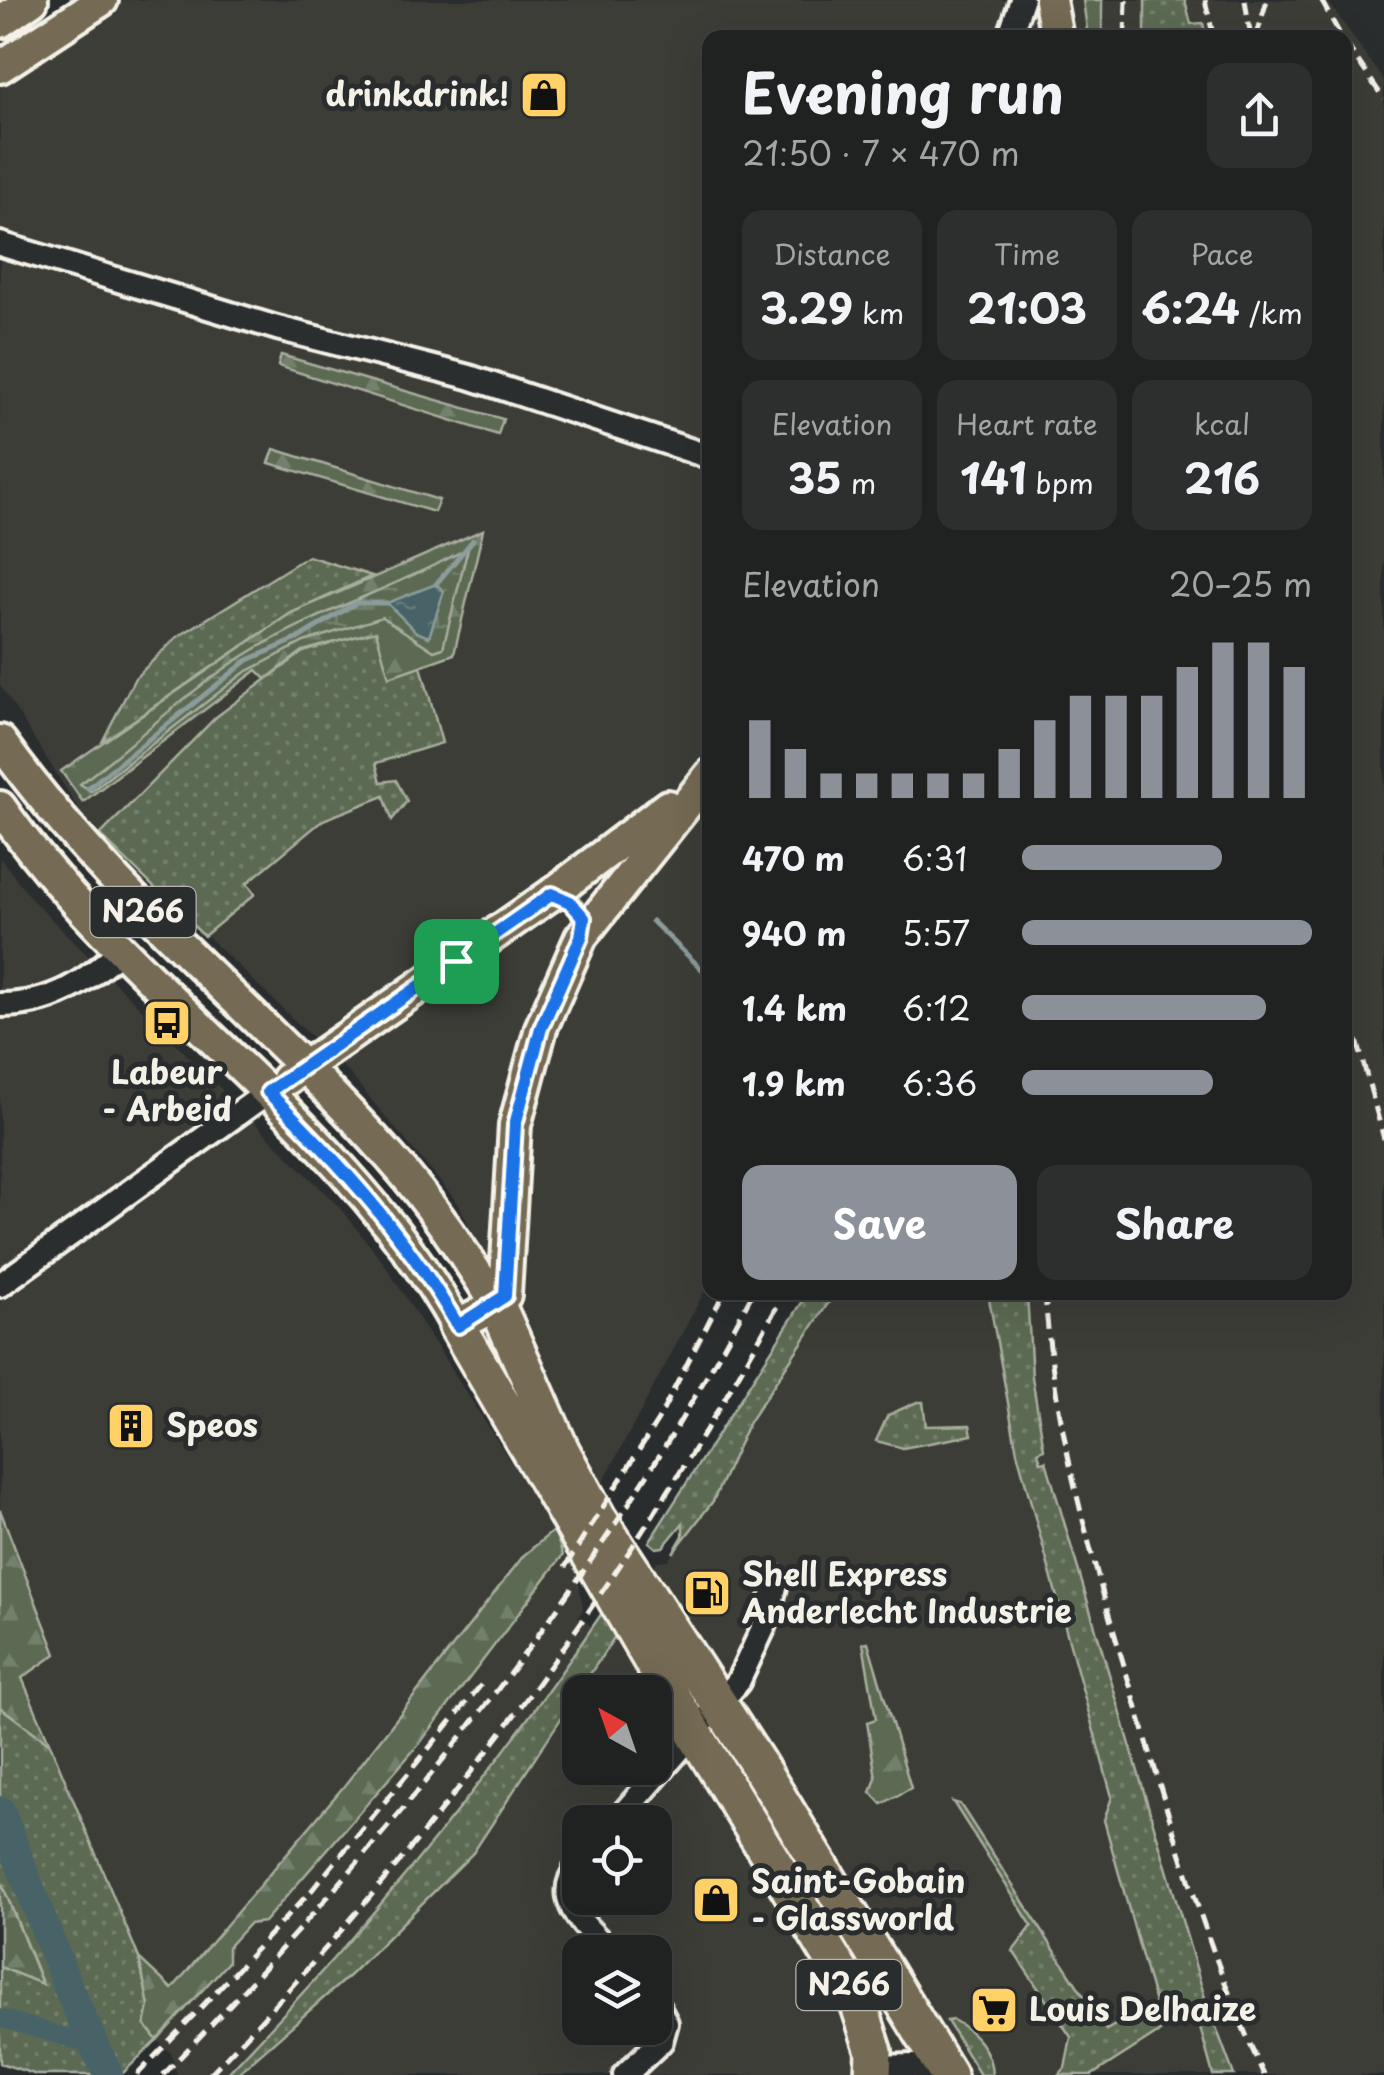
<!DOCTYPE html>
<html lang="en">
<head>
<meta charset="utf-8">
<style>
  body { margin:0; font-family:"Playpen Sans",sans-serif; background:#2d2f2f; color:#f1f3f6; height:100vh; display:flex; flex-direction:column; font-size:38px; white-space:nowrap }
  * { box-sizing:border-box; margin:0 }
  p { font-size:32px; color:#a2a4a5 }
  .icon { flex:none; width:55px; height:55px; fill:none; stroke:currentColor; stroke-width:2; stroke-linecap:round; stroke-linejoin:round }
  .map { position:relative; flex:1; overflow:hidden }
  .drawer { position:absolute; left:702px; top:30px; width:650px; height:1270px; display:flex; flex-direction:column; background:#202222; border-radius:20px; box-shadow:0 10px 40px #0002,0 0 0 2px #3d3f40 }
  .drawer>* { flex:none }
  .needle { width:65px; rotate:320deg }
  .buttons { position:absolute; left:562px; top:1675px; display:grid; gap:20px }
  .buttons a { display:grid; place-items:center; width:110px; height:110px; border-radius:20px; background:#202222; box-shadow:0 10px 40px #0002,0 0 0 2px #3d3f40; font-size:50px }
  .pin { position:absolute; display:grid; place-items:center; width:85px; height:85px; color:#fff; margin:-42px; border-radius:20px; box-shadow:0 5px 15px #0006 }
  .round { display:grid; place-items:center; flex:none; width:105px; height:105px; border-radius:20px; background:#2d2f2f }
  .head { display:flex; align-items:center; justify-content:space-between; height:170px; padding:0 40px }
  h1 { font-size:55px; font-weight:700; line-height:75px }
  .metrics { display:grid; grid-template-columns:repeat(3,1fr); gap:15px; height:170px; padding:10px 40px }
  .metrics div { display:grid; align-content:center; border-radius:20px; background:#2d2f2f; text-align:center }
  .metrics b { font-size:42px; font-weight:700 }
  .metrics small { font-size:28px; font-weight:400 }
  .metrics p { font-size:28px }
  .chart { height:280px; padding:20px 40px }
  .chart p { display:flex; justify-content:space-between }
  .chart svg { width:100%; height:180px; margin-top:10px; stroke:#8c9099; stroke-width:6 }
  .action { display:flex; gap:20px; margin-top:auto; padding:20px 40px }
  .action a { flex:1; height:115px; border-radius:20px; background:#8c9099; color:#fff; font-size:40px; font-weight:700; line-height:115px; text-align:center }
  .action a+a { background:#2d2f2f; color:#f1f3f6 }
  ul { padding:0 40px; list-style:none; font-size:32px }
  li { display:grid; grid-template-columns:160px 120px 1fr; align-items:center; height:75px }
  li i { height:25px; border-radius:12px; background:#8c9099 }
  .map>svg:first-child { display:block }
  .built { fill:#3c3c38; fill-rule:evenodd }
  .green { fill:url(#green-dots); stroke:#a8ae9e; stroke-width:2.5 }
  .forest { fill:url(#forest-firs); stroke:#a8ae9e; stroke-width:2.5 }
  .wetland { fill:url(#wetland-marsh); stroke:#a8ae9e; stroke-width:2.5 }
  .water { fill:url(#water-ripples); stroke:#8c9c9b; stroke-width:2.5 }
  .lines { fill:none; stroke-linecap:round; stroke-linejoin:round }
  .stream { stroke:#8c9c9b; stroke-width:5 }
  .canal { stroke:#466467; stroke-width:18 }
  .river { stroke:#466467; stroke-width:30 }
  .minor-casing { stroke:#f4f1e8; stroke-width:30 }
  .major-casing { stroke:#f4f1e8; stroke-width:38 }
  .highway-casing { stroke:#f4f1e8; stroke-width:42 }
  .minor { stroke:#2a2d2e; stroke-width:22 }
  .major { stroke:#746b52; stroke-width:30 }
  .highway { stroke:#746b52; stroke-width:35 }
  .rail { stroke:#f4f1e8; stroke-width:5; stroke-dasharray:15 8; stroke-linecap:butt }
  .route-casing { stroke:#fff; stroke-width:20 }
  .route { stroke:#1a73e8; stroke-width:12 }
  .labels { text-anchor:middle; stroke-width:10; stroke-linejoin:round; paint-order:stroke }
  .shield { fill:#2a2d2e; stroke:#b7b6b0; stroke-width:2.5 }
  .shield-label { font-size:30px; font-weight:bold; fill:#f4f1e8 }
  .poi-label { font-size:32px; font-weight:bold; fill:#f4f1e8; stroke:#2a2d2e; text-anchor:start }
</style>
</head>
<body>
<div class="map">
<svg width="1384" height="2075" viewBox="0 0 1384 2075">
  <defs>
    <pattern id="green-dots" width="8" height="8" patternUnits="userSpaceOnUse" patternTransform="scale(2.5)"><rect width="8" height="8" fill="#5b6b53"/><path d="M2 2h.1M6 6h.1" fill="none" stroke="#73816c" stroke-width="1.8" stroke-linecap="round"/></pattern>
    <pattern id="forest-firs" width="22" height="20" patternUnits="userSpaceOnUse" patternTransform="scale(2.5)"><rect width="22" height="20" fill="#5b6b53"/><path d="M5 1l3.5 6h-7zM16 11l3.5 6h-7z" fill="#73816c"/></pattern>
    <pattern id="wetland-marsh" width="20" height="14" patternUnits="userSpaceOnUse" patternTransform="scale(2.5)"><rect width="20" height="14" fill="#5b6b53"/><path d="M1 5h8M5 5V1M11 12h8M15 12V8" fill="none" stroke="#73816c"/></pattern>
    <pattern id="water-ripples" width="26" height="14" patternUnits="userSpaceOnUse" patternTransform="scale(2.5)"><rect width="26" height="14" fill="#466467"/><path d="M2 4q2-2 4 0t4 0M15 11q2-2 4 0t4 0" fill="none" stroke="#617b7d"/></pattern>
  </defs>
  <rect width="100%" height="100%" fill="#2a2d2e"/>
  <filter id="ink" filterUnits="userSpaceOnUse"><feTurbulence type="fractalNoise" baseFrequency=".01" numOctaves="2"/><feDisplacementMap in="SourceGraphic" scale="20" xChannelSelector="R" yChannelSelector="G"/><feConvolveMatrix kernelMatrix="1 2 1 2 8 2 1 2 1" color-interpolation-filters="sRGB"/></filter>
  <g filter="url(#ink)">
    <path class="built" d="M 121,0 L 1327,0 L 1384,81 L 1384,2075 L 236,2075 L 351,1974 L 473,1853 L 580,1694 L 580,1768 L 655,1768 L 655,1692 L 581,1692 L 657,1561 L 668,1560 L 713,1501 L 749,1422 L 835,1293 L 1345,1292 L 1345,38 L 710,38 L 710,1281 L 600,1488 L 458,1203 L 349,1073 L 84,817 L 0,685 L 0,82 ZM 580,1822 L 655,1822 L 655,1898 L 580,1898 ZM 580,1952 L 655,1952 L 655,2028 L 580,2028 Z
      M 0,858 L 33,901 L 340,1208 L 383,1262 L 554,1530 L 524,1555 L 344,1786 L 172,1989 L 139,1958 L 22,1678 L 55,1654 L 0,1509 Z
      M 563,1555 L 576,1565 L 583,1609 L 578,1617 L 593,1627 L 512,1740 L 384,1900 L 226,2075 L 177,2075 L 171,2053 L 157,2040 L 174,2016 L 227,1962 L 228,1947 L 249,1924 L 261,1920 L 340,1837 L 420,1743 Z"/>
    <path class="green" d="M 1145,0 L 1185,0 L 1191,24 L 1203,23 L 1206,37 L 1145,37 Z
      M 308,556 L 372,576 L 291,613 L 102,742 L 135,678 L 176,638 Z
      M 376,630 L 389,676 L 421,666 L 442,743 L 376,763 L 381,782 L 396,780 L 407,801 L 392,820 L 384,796 L 323,820 L 247,883 L 255,894 L 204,936 L 100,835 L 216,717 L 303,652 Z
      M 808,1293 L 835,1293 L 749,1422 L 713,1501 L 673,1553 L 683,1536 L 683,1523 L 663,1547 L 656,1548 L 649,1542 Z
      M 988,1293 L 1027,1293 L 1032,1377 L 1044,1449 L 1038,1452 L 1041,1462 L 1046,1461 L 1205,1998 L 1234,2075 L 1213,2075 L 1195,2009 L 1092,2075 L 1059,2075 L 1065,2068 L 1071,2037 L 1013,1951 L 1032,1926 L 953,1802 L 960,1804 L 1106,2030 L 1155,2003 L 1104,1820 L 1112,1797 L 1017,1452 Z
      M 917,1402 L 923,1402 L 926,1426 L 970,1425 L 972,1435 L 903,1448 L 876,1441 L 888,1415 Z
      M 604,1610 L 617,1633 L 473,1853 L 351,1974 L 236,2075 L 226,2075 C 364,1931 493,1776 604,1610 Z
      M 0,1707 L 50,1744 L 139,1958 L 149,2006 L 145,2025 L 157,2040 L 121,2075 L 37,2075 L 0,2063 L 0,1967 L 42,1983 L 0,1879 Z
      M 725,1735 L 856,1952 L 849,1957 L 715,1749 Z
      M 953,2020 C 974,2031 992,2051 992,2075 L 980,2075 L 947,2021 Z"/>
    <path class="forest" d="M 1083,0 L 1102,0 L 1102,37 L 1088,37 Z
      M 281,355 L 503,419 L 498,435 L 278,366 Z
      M 274,449 L 439,500 L 434,512 L 269,463 Z
      M 483,530 L 454,654 L 389,677 L 376,631 L 303,651 L 266,679 L 257,670 L 83,802 L 61,771 L 291,613 Z
      M 0,1510 L 56,1654 L 22,1678 L 50,1744 L 0,1707 Z
      M 554,1530 L 563,1555 L 420,1743 L 264,1922 L 249,1924 L 228,1947 L 228,1962 L 157,2040 L 145,2025 L 149,2006 L 139,1958 L 172,1989 L 344,1786 L 524,1555 Z
      M 868,1642 L 911,1788 L 882,1804 L 871,1792 L 876,1778 L 867,1722 L 876,1719 L 863,1643 Z
      M 0,1879 L 42,1984 L 0,1967 Z"/>
    <path class="wetland" d="M 468,548 L 443,648 L 434,651 L 382,617 L 304,642 L 244,673 L 91,791 L 80,784 C 136,742 196,683 255,649 C 324,609 399,586 468,548 Z"/>
    <path class="water" d="M 436,584 L 444,591 L 429,637 L 416,632 L 387,603 Z"/>
    <g class="lines">
      <path class="stream" d="M 436,584 L 473,540
        M 88,788 L 248,660 L 297,639 L 356,603 L 387,603
        M 652,921 L 710,977"/>
      <path class="canal" d="M 0,2018 L 93,2045"/>
      <path class="river" d="M 0,1811 L 68,1988 L 108,2075"/>
      <g class="minor-casing">
        <path id="minor" d="M 1009,38 L 1022,0
          M 0,244 L 277,328 L 469,377 L 710,457
          M 0,1005 C 51,1005 86,983 121,949
          M 0,1285 L 268,1092
          M 616,1822 L 738,1682 L 766,1622 L 777,1579
          M 580,1864 C 550,1900 585,1925 610,1952
          M 875,2067 L 916,2066 L 932,2075
          M 625,2075 L 661,2041 L 666,2023 L 655,2002"/>
      </g>
      <g class="major-casing">
        <path id="major" d="M 1050,0 L 1057,38
          M 0,22 L 32,0
          M 0,67 L 102,0
          M 0,741 C 111,898 263,1014 390,1157 C 431,1203 464,1253 497,1305
          M 0,807 C 133,998 343,1121 457,1326 L 497,1305 L 505,1295 L 515,1125 L 541,1028 L 581,937 L 710,775
          M 287,1079 L 552,894 L 668,806"/>
      </g>
      <g class="highway-casing">
        <path id="highway" d="M 497,1305 L 561,1450 L 598,1518 L 756,1761 L 948,2075
          M 457,1326 L 679,1708 L 857,1999 L 874,2051 L 873,2075"/>
      </g>
      <use href="#minor" class="minor"/>
      <use href="#major" class="major"/>
      <use href="#highway" class="highway"/>
      <path class="rail" d="M 1205,0 L 1214,38
        M 1245,0 L 1251,38
        M 1321,0 L 1342,38
        M 1125,38 L 1126,0
        M 1256,38 L 1267,0
        M 1345,42 L 1384,99
        M 1345,996 L 1384,1139
        M 1045,1292 C 1054,1439 1097,1576 1139,1715 C 1175,1837 1210,1959 1264,2075
        M 565,1567 L 658,1420 L 724,1292
        M 137,2075 L 312,1890 L 481,1685
        M 163,2075 C 390,1841 601,1582 753,1292
        M 209,2075 C 435,1840 629,1579 785,1292"/>
    </g>
  </g>
  <g class="lines" filter="url(#ink)">
    <g class="route-casing">
      <path id="route" d="M 552,894 L 570,902 L 584,918 L 581,937 L 541,1028 L 515,1125 L 505,1296 L 458,1326 C 407,1237 341,1164 268,1092 Z"/>
    </g>
    <use href="#route" class="route"/>
  </g>
  <defs>
    <g id="shop-square" transform="scale(2.5)"><rect x="-9" y="-9" width="18" height="18" rx="4" fill="#ffd166" stroke="#2a2d2e"/><path d="M-5-2.5h2.3a2.7 3.5 0 0 1 5.4 0H5L5.5 6h-11ZM-1.5-2.5h3a1.5 2.3 0 0 0-3 0Z" fill="#111"/></g>
    <g id="bus-square" transform="scale(2.5)"><rect x="-9" y="-9" width="18" height="18" rx="4" fill="#ffd166" stroke="#2a2d2e"/><path d="M-5-6H5V4H4V6H2V4H-2V6H-4V4H-5ZM-3.5-4V0h7V-4ZM-3.5 1.2v1.5H-2V1.2ZM2 1.2v1.5H3.5V1.2Z" fill="#111"/></g>
    <g id="building-square" transform="scale(2.5)"><rect x="-9" y="-9" width="18" height="18" rx="4" fill="#ffd166" stroke="#2a2d2e"/><path d="M-4-6H4V6H1V3H-1V6H-4ZM-2.5-4.3h1.7v1.8h-1.7ZM.8-4.3h1.7v1.8H.8ZM-2.5-1h1.7V.8h-1.7ZM.8-1h1.7V.8H.8Z" fill="#111"/></g>
    <g id="fuel-square" transform="scale(2.5)"><rect x="-9" y="-9" width="18" height="18" rx="4" fill="#ffd166" stroke="#2a2d2e"/><path d="M-5.5-6h7V0h2V4h1.3V-2.5L3-4.5l.8-.8L6-3V5H2.5V1h-1V6h-7ZM-4.2-4.7v3.2H.2V-4.7Z" fill="#111"/></g>
    <g id="supermarket-square" transform="scale(2.5)"><rect x="-9" y="-9" width="18" height="18" rx="4" fill="#ffd166" stroke="#2a2d2e"/><path d="M-6-5.5h2.5l.6 2H6L4.5 2H-2.5L-4.4-4H-6ZM-1.5 3.2a1.3 1.3 0 1 0 .1 0ZM3 3.2a1.3 1.3 0 1 0 .1 0Z" fill="#111"/></g>
  </defs>
  <g fill-rule="evenodd">
    <use href="#shop-square" x="544" y="95"/>
    <use href="#bus-square" x="167" y="1023"/>
    <use href="#building-square" x="131" y="1426"/>
    <use href="#fuel-square" x="707" y="1593"/>
    <use href="#shop-square" x="716" y="1900"/>
    <use href="#supermarket-square" x="994" y="2010"/>
  </g>
  <g class="labels">
    <g class="shield">
      <rect x="90.5" y="887" width="105" height="50" rx="8"/>
      <rect x="796.5" y="1960" width="105" height="50" rx="8"/>
    </g>
    <g class="shield-label">
      <text x="143" y="922">N266</text>
      <text x="849" y="1995">N266</text>
    </g>
    <g class="poi-label">
      <text x="509" y="106" text-anchor="end">drinkdrink!</text>
      <text x="167" y="1084" text-anchor="middle">Labeur<tspan x="167" dy="37">- Arbeid</tspan></text>
      <text x="166" y="1437">Speos</text>
      <text x="742" y="1586">Shell Express<tspan x="742" dy="37">Anderlecht Industrie</tspan></text>
      <text x="751" y="1893">Saint-Gobain<tspan x="751" dy="37">- Glassworld</tspan></text>
      <text x="1029" y="2021">Louis Delhaize</text>
    </g>
  </g>
</svg>
<div class="buttons">
<a><svg class="needle" viewBox="-14 -14 28 28"><path d="M0-13l5 13h-10z" fill="#e53935"/><path d="M0 13l5-13h-10z" fill="#a2a4a5"/></svg></a>
<a><svg class="icon" aria-label="locate" viewBox="0 0 24 24"><circle cx="12" cy="12" r="6"/><path d="M12 2v4M12 18v4M2 12h4M18 12h4"/></svg></a>
<a><svg class="icon" aria-label="layers" viewBox="0 0 24 24"><path d="M12 4l9 5-9 5-9-5zM3 14l9 5 9-5"/></svg></a>
</div>
<div class="pin" style="left:456px;top:961px;background:#1e9e55"><svg class="icon" aria-label="arrive" viewBox="0 0 24 24"><path d="M6 21V4h12l-3 4 3 4H6"/></svg></div>
<section class="drawer">
<div class="head"><div><h1>Evening run</h1><p>21:50 · 7 × 470 m</p></div><a class="round"><svg class="icon" aria-label="share" viewBox="0 0 24 24"><path d="M12 15V3M7 8l5-5 5 5M5 13v7h14v-7"/></svg></a></div>
<div class="metrics">
<div><p>Distance</p><b>3.29<small> km</small></b></div>
<div><p>Time</p><b>21:03</b></div>
<div><p>Pace</p><b>6:24<small> /km</small></b></div>
</div>
<div class="metrics">
<div><p>Elevation</p><b>35<small> m</small></b></div>
<div><p>Heart rate</p><b>141<small> bpm</small></b></div>
<div><p>kcal</p><b>216</b></div>
</div>
<div class="chart"><p><span>Elevation</span>20–25 m</p>
<svg viewBox="0 0 160 44" preserveAspectRatio="none"><path d="M5 44V25M15 44V32M25 44V38M35 44V38M45 44V38M55 44V38M65 44V38M75 44V32M85 44V25M95 44V19M105 44V19M115 44V19M125 44V12M135 44V6M145 44V6M155 44V12"/></svg>
</div>
<ul>
<li><b>470 m</b>6:31<i style="width:69%"></i></li>
<li><b>940 m</b>5:57<i style="width:100%"></i></li>
<li><b>1.4 km</b>6:12<i style="width:84%"></i></li>
<li><b>1.9 km</b>6:36<i style="width:66%"></i></li>
</ul>
<div class="action"><a>Save</a><a>Share</a></div>
</section>
</div>
</body>
</html>
